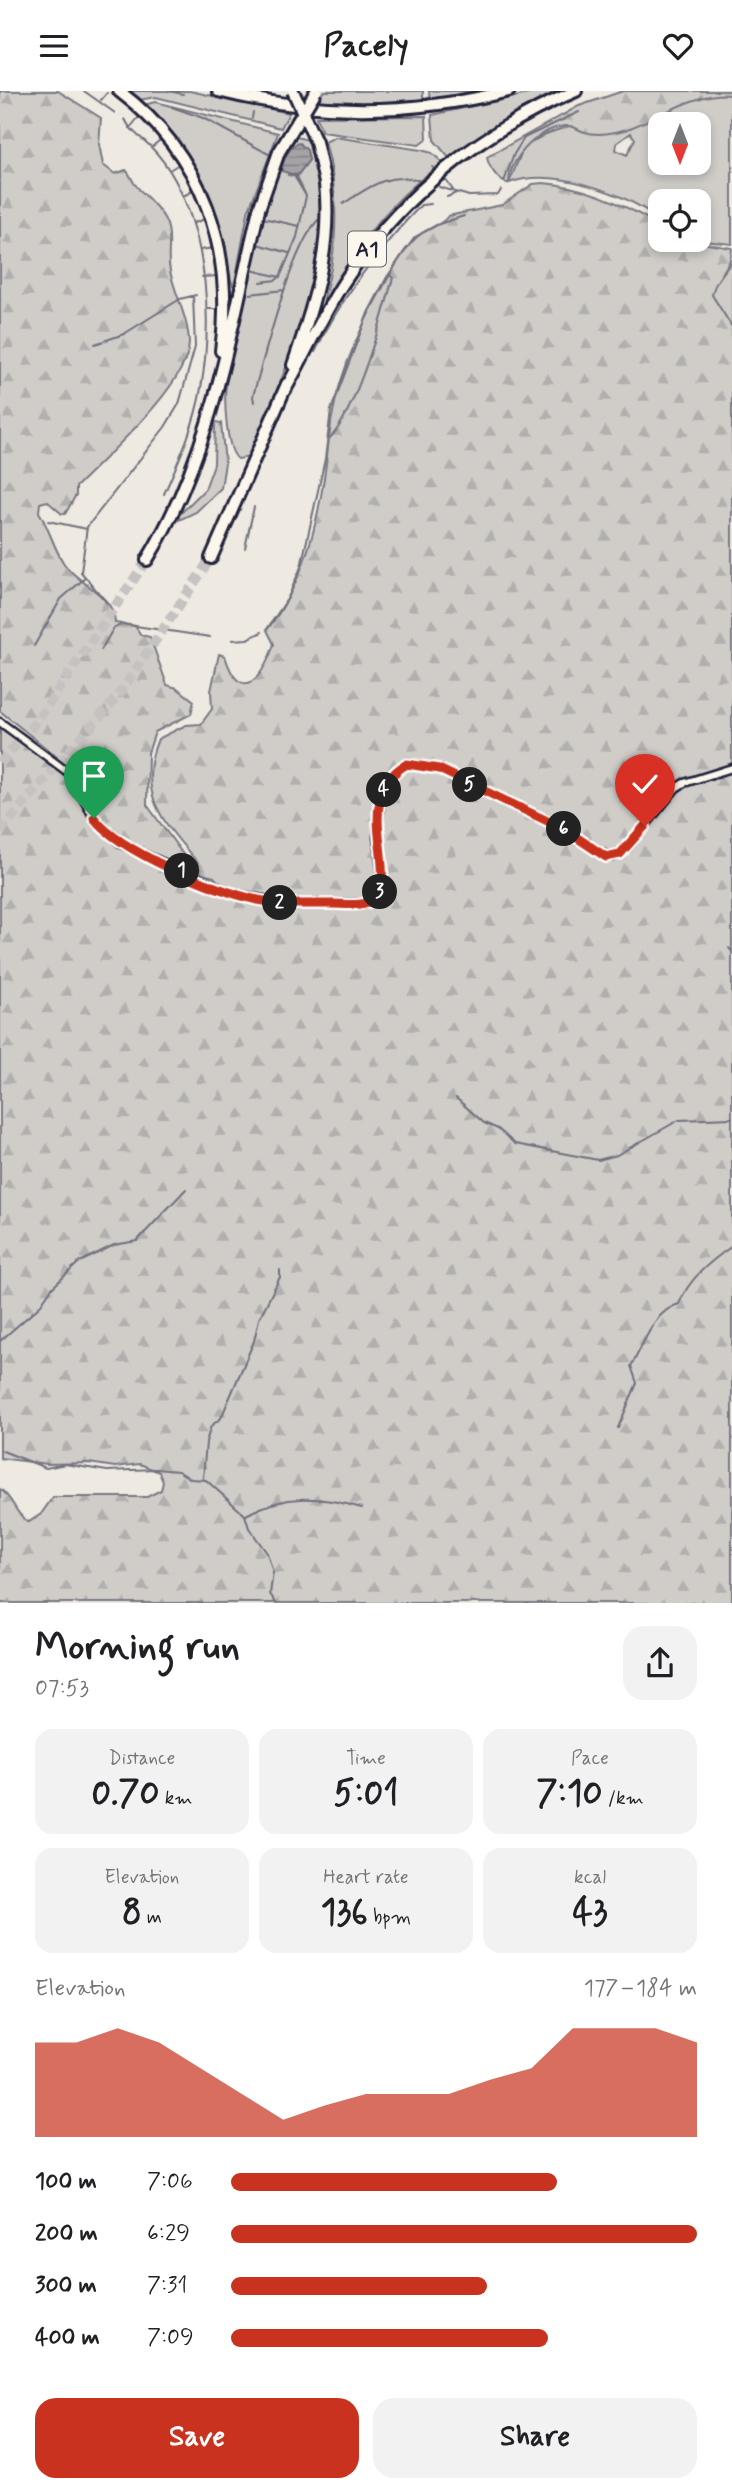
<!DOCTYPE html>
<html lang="en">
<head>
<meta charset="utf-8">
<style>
  body { margin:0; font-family:Mynerve,sans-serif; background:#f2f2f2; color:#202124; height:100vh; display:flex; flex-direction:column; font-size:26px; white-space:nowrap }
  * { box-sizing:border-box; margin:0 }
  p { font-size:23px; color:#757577 }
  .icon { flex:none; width:38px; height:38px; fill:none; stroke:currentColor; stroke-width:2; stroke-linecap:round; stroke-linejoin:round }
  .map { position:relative; height:1512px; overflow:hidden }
  .sheet { display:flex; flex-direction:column; background:#fff; flex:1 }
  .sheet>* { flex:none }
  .needle { width:46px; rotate:180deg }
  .controls { position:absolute; left:648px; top:21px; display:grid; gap:14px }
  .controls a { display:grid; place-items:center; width:63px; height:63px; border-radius:14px; background:#fff; box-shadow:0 4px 10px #0003; font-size:35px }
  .pin { position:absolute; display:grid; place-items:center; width:60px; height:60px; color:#fff; margin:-72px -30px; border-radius:50% 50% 50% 0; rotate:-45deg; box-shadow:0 0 7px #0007 }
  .pin .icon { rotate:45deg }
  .km { position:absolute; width:35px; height:35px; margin:-18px; border-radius:50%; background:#222; color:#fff; font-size:19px; line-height:35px; text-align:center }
  .round { display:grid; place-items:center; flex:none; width:74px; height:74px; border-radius:21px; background:#f2f2f2 }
  .head { display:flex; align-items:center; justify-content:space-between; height:119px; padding:0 35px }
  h1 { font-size:38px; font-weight:700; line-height:52px }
  .metrics { display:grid; grid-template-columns:repeat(3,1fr); gap:10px; height:119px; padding:7px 35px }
  .metrics div { display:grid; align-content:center; border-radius:18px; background:#f2f2f2; text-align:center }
  .metrics b { font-size:35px; font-weight:700 }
  .metrics small { font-size:19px; font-weight:400 }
  .metrics p { font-size:19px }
  .chart { height:196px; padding:14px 35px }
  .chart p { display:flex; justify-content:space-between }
  .chart svg { width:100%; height:126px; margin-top:7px; fill:#c8321e; opacity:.7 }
  .cta { display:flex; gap:14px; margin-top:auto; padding:14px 35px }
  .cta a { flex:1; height:80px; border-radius:21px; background:#c8321e; color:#fff; font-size:28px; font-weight:700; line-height:80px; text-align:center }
  .cta a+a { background:#f2f2f2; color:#202124 }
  ul { padding:0 35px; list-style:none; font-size:23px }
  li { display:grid; grid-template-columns:112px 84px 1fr; align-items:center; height:52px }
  li i { height:18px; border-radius:9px; background:#c8321e }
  header { display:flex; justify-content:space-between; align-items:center; height:91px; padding:0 35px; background:#fff; font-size:32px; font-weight:700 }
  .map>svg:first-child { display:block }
  .green { fill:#d0cdc9; stroke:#797882; stroke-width:2; fill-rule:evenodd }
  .forest { fill:url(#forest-firs); stroke:#797882; stroke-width:2 }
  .water { fill:url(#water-rules); stroke:#716f7c; stroke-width:2 }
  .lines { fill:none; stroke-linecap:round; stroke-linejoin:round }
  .stream { stroke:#716f7c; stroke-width:2 }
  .motorway-tunnel { stroke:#c5c2c1; stroke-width:10; stroke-dasharray:10 5; stroke-linecap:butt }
  .minor-casing { stroke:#22223b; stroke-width:11 }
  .motorway-casing { stroke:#22223b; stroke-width:16 }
  .minor { stroke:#fbf7ec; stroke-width:6 }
  .motorway { stroke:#fbf7ec; stroke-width:10 }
  .motorway-bridge-casing { stroke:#22223b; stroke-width:16; stroke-linecap:butt }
  .motorway-bridge { stroke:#fbf7ec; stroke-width:10 }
  .route-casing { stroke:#fff; stroke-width:14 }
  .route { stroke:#c8321e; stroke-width:9 }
  .labels { text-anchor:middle; stroke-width:6; stroke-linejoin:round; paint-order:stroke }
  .shield { fill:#fbf7ec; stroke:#636270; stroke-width:2 }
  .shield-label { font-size:21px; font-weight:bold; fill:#22223b }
</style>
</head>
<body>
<header><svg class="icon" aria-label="menu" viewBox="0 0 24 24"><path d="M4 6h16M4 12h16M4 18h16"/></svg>Pacely<svg class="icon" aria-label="heart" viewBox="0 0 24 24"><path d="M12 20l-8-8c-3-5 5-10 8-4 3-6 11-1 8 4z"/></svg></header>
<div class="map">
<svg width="732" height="1512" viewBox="0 0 732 1512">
  <defs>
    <pattern id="forest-firs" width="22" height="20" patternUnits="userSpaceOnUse" patternTransform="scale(1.75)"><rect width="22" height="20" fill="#d0cdc9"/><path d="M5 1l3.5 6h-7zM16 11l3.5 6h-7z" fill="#b2b0ae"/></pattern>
    <pattern id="water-rules" width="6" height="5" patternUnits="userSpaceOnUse" patternTransform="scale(1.75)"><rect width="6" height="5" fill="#a6a3a7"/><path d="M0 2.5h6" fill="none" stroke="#878489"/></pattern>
  </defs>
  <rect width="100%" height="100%" fill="#eeeae2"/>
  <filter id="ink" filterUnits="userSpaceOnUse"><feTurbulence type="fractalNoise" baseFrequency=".0143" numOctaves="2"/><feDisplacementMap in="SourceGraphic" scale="14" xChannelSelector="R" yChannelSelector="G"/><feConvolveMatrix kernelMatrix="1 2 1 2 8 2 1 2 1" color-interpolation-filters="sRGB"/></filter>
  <g filter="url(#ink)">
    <path class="green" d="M 128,0 L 190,0 L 289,22 L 281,37 L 156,6 L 139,9 Z
      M 324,0 L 423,0 L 423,12 L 313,13 Z
      M 429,0 L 487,0 L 430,11 Z
      M 542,0 L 562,0 L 513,25 L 449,67 L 434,49 L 432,24 Z
      M 716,1 L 732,4 L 732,153 L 695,149 L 698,149 L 698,110 L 660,110 L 660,129 C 624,101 552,76 509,92 L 524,55 L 546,43 L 569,35 L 598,43 L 626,39 L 678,13 ZM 660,33 L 698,33 L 698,72 L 660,72 ZM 631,42 L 635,48 L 627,64 L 616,59 L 617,52 Z
      M 155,11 L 278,42 L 248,121 L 234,196 C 227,185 228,162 224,148 C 211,97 185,49 144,14 Z
      M 426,25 L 427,48 L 419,54 L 322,41 L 316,26 Z
      M 293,45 L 308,49 C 345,166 292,259 249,366 L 238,368 C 226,360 224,309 226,293 L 267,110 ZM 301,53 L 309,69 L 297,85 L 305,103 L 294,85 L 288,84 Z
      M 335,46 L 421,59 L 432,62 L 443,72 C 392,106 352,160 323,214 C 324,203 329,189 331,177 C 338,134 337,92 325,51 Z
      M 732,170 L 732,236 L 712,204 L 713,196 Z
      M 390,184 L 393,186 C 384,222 354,326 329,348 C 334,291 361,233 390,184 Z
      M 215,331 L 221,332 L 225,372 L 221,397 L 196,421 L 179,429 L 179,424 L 205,398 L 214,373 Z"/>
    <path class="forest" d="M 0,0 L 58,0 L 101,27 L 99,53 L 103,74 L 115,83 L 126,79 C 130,83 131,87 134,92 C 146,108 168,121 169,144 C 170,157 167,167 170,180 C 175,203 189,230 189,252 C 188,294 106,365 76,396 L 76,404 L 65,423 L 62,423 L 47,410 L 40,412 L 39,421 C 49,437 53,455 63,471 C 76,493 115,503 115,532 L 135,535 L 141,544 L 150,546 L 167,594 L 177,597 L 194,610 L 191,623 L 155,641 L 148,662 L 147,714 L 196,781 L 178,774 L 175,779 L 212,800 L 286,817 L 372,813 L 381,804 L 386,792 L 379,741 L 382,718 L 396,683 L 408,675 L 435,679 L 558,739 L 609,770 C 639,764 652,725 672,704 C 687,689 712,686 732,681 L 732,1512 L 0,1512 L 0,1398 C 13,1406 14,1423 29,1431 L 41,1423 L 53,1406 L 147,1406 L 161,1399 L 163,1391 L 159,1381 L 140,1373 L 115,1376 L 89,1372 L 47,1373 L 0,1367 L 0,629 L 63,679 L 78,701 L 85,699 L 73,679 L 0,620 Z
      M 623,0 L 732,0 L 732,4 C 696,0 659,27 627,38 C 615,42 597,45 585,41 C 580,40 575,36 570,35 C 543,33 509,66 509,92 C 499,92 488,75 487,66 L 579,15 Z
      M 543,92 C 585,95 624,113 660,135 L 660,149 L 683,149 L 732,157 C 732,177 715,185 712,204 L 732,236 L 732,674 L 685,688 L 675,695 L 623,756 L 609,764 L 562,733 L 437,674 C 389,659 376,694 373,737 C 372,759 384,779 376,802 L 366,809 L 288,811 L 221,794 L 214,786 L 202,783 L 198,772 C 165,733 135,703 158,648 L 186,634 L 201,633 L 212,618 L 211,600 L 219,563 L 225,565 C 241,616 263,586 274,553 L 267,539 C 309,485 322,415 329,348 C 354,326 384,222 393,187 L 390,184 C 398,170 407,153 421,143 C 431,136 441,135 448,125 L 502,114 L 533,93 Z"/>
    <path class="water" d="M 299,52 L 307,59 L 309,69 L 297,85 L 282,80 C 281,71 290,54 299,52 Z"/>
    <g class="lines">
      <path class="stream" d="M 84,0 L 115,22
        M 168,0 L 183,3
        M 255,2 L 256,0
        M 101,9 L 107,2
        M 172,16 L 203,27 L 274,66
        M 252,27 L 253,21
        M 125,28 C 130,40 141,46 150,55 C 160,65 168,76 175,89 C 207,149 213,230 201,297 C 195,334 179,369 164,403
        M 130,37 L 138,27
        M 153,55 L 160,49
        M 432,76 L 435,78
        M 171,78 L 179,73
        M 445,88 L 453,99
        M 504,91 L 514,63 L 524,47 L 579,21
        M 439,96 L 469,105 L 498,104 L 501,99
        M 183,105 L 193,100
        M 447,106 L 456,102
        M 343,113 C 369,96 389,80 421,90
        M 263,127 L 299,135
        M 194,132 L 205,128
        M 257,153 L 289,162
        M 201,159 L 213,157
        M 251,179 L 280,186
        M 202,186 L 218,185
        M 261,191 L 276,189 L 280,186 L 297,146 L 306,105 L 295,85
        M 250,203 L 284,199
        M 207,218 L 219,218
        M 95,253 L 124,243 L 180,208 L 196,204
        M 315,261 C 342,205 378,159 421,114 L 431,113
        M 254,311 L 253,305 C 265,263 291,158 318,129
        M 48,430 L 87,438
        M 245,457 L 254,416
        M 108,513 L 81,481 L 87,436 L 165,336 L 179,313 L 195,256 L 193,205
        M 267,538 L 288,507 L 301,476 L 325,368 L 331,319 L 368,222 L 387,186 L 415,146 L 436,134 L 464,125
        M 232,549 L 247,548 L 262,541
        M 34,555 L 61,508 L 85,487
        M 101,559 L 113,538 L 122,533 L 210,546
        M 729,857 L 732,861
        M 456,1007 L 484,1032 L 498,1038 L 515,1053 L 598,1069 L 617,1064 L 679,1029 L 732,1027
        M 0,1250 L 39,1216 L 52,1197 L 78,1172 L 114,1154 L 137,1150 L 186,1098
        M 618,1337 L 637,1292 L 631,1275 C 644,1254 653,1220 679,1213 C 689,1187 711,1170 732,1155
        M 0,1359 L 46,1377 L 65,1373 L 107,1380 L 156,1378 L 178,1380 L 191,1388 L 206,1389 L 245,1424 L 249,1437 L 267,1462 L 273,1481 L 270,1503 L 276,1512
        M 203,1388 L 206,1351 L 211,1335 L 221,1327 L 254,1250 L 259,1228 L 280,1186 L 280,1179
        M 246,1424 C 286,1402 320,1405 362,1417"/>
      <path class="motorway-tunnel" d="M 0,672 L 36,631 L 147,469
        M 0,740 L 118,605 L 211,467"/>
      <g class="minor-casing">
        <path id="minor" d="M 0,631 L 69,682 L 94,727 L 121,753 L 233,802 L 289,813 L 366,812 L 379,802 L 383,794 L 377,746 L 381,710 L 392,684 L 407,672 L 439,678 L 564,738 L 600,762 L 613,766 L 627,757 L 676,697 L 684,692 L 732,677"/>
      </g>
      <g class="motorway-casing">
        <path id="motorway" d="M 119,0 C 203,63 235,158 221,260
          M 218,0 C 316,25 411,24 509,0
          M 293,274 C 314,213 332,158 325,92
          M 285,299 C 305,264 321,226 344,191 C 399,106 482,39 576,0
          M 211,467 L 287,293
          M 147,469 C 213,361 230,239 259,118"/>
      </g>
      <use href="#minor" class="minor"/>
      <use href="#motorway" class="motorway"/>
      <g class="motorway-bridge-casing">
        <path id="motorway-bridge" d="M 293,0 L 316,51 L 325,92
          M 259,118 L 279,61 L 316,0"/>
      </g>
      <use href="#motorway-bridge" class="motorway-bridge"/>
    </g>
  </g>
  <g class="lines" filter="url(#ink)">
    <g class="route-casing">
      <path id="route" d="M 94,727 C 120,761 216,800 258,809 C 283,814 308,813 333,813 C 345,813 364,816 374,808 C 401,784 349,705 407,673 L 439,678 L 564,738 L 606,766 L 620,763 L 645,735"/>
    </g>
    <use href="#route" class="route"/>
  </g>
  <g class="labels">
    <rect class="shield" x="348" y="140.5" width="38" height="35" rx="5"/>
    <g class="shield-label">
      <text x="367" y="165">A1</text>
    </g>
  </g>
</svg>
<div class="controls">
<a><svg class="needle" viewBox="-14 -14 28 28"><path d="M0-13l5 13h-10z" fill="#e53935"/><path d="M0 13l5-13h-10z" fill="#757577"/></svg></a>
<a><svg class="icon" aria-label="locate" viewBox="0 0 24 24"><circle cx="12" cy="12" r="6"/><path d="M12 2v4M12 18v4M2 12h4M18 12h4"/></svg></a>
</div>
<div class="pin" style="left:94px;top:727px;background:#1e9e55"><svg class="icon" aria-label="arrive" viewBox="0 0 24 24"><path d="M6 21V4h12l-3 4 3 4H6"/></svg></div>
<div class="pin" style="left:645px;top:735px;background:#d93025"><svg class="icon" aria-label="check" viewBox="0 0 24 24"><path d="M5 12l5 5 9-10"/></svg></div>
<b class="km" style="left:182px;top:780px">1</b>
<b class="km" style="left:280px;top:812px">2</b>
<b class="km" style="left:380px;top:801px">3</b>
<b class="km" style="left:384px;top:699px">4</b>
<b class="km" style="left:470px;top:694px">5</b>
<b class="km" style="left:564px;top:738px">6</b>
</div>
<section class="sheet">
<div class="head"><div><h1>Morning run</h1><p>07:53</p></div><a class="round"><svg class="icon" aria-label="share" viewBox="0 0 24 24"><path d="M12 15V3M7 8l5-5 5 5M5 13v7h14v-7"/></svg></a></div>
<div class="metrics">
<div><p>Distance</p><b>0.70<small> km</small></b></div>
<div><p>Time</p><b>5:01</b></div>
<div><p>Pace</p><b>7:10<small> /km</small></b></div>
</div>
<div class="metrics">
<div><p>Elevation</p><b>8<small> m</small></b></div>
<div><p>Heart rate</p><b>136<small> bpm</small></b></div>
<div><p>kcal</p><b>43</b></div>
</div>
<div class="chart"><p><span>Elevation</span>177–184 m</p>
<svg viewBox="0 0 160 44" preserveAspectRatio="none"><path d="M0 44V11L10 11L20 6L30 11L40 20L50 29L60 38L70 33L80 29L90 29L100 29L110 24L120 20L130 6L140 6L150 6L160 11V44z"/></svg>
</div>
<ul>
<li><b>100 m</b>7:06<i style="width:70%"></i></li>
<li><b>200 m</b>6:29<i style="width:100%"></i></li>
<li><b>300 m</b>7:31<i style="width:55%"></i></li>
<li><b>400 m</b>7:09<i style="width:68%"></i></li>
</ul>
<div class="cta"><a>Save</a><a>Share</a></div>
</section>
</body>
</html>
